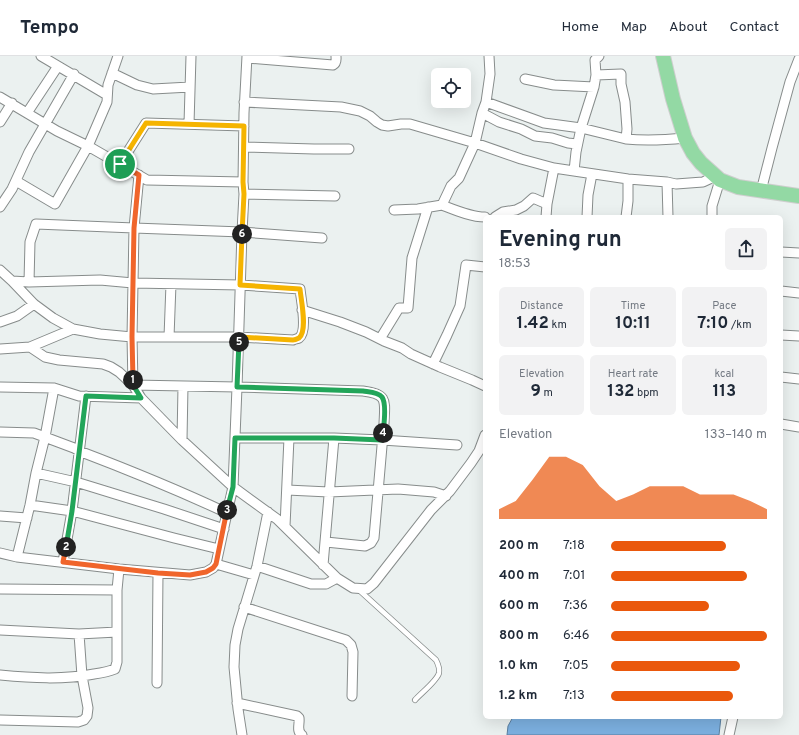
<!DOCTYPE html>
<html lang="en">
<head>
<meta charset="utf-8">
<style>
  body { margin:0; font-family:Overpass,sans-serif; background:#f2f2f3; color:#1f2937; height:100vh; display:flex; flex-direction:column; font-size:15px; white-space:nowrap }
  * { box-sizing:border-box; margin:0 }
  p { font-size:13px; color:#747a83 }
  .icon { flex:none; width:22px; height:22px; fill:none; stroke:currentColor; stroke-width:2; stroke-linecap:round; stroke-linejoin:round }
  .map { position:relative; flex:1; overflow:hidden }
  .sheet { position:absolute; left:483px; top:159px; width:300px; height:504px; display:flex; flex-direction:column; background:#fff; border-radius:6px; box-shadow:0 4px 16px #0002 }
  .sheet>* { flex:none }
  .tools { position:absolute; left:431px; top:12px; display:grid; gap:8px }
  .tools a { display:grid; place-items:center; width:40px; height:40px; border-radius:6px; background:#fff; box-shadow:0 4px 16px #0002; font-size:20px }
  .pin { position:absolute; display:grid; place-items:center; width:34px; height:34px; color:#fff; margin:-17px; border:2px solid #fff; border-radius:50%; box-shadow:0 1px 4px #0007 }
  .km { position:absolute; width:20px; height:20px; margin:-10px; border-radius:50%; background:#222; color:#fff; font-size:11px; line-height:20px; text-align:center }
  .round { display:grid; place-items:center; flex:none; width:42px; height:42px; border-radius:6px; background:#f2f2f3 }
  .overview { display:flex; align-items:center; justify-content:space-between; height:68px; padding:0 16px }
  h1 { font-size:22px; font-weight:700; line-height:30px }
  .figures { display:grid; grid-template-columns:repeat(3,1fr); gap:6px; height:68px; padding:4px 16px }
  .figures div { display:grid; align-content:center; border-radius:6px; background:#f2f2f3; text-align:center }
  .figures b { font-size:17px; font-weight:700 }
  .figures small { font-size:11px; font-weight:400 }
  .figures p { font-size:11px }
  .chart { height:112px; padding:8px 16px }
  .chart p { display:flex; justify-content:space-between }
  .chart svg { width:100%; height:72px; margin-top:4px; fill:#ea580c; opacity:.7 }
  ul { padding:0 16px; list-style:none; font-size:13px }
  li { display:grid; grid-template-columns:64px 48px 1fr; align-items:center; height:30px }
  li i { height:10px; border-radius:5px; background:#ea580c }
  header { display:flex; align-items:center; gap:24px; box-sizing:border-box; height:56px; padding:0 20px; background:#fff; border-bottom:1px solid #e0e1e3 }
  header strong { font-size:19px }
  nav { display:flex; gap:22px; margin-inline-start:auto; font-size:14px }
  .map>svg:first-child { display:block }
  .water { fill:#7cb0e0; stroke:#5a7fa0 }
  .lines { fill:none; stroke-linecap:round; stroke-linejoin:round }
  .lane-casing { stroke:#878c8b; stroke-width:6 }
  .street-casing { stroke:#878c8b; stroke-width:11 }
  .primary-casing { stroke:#cecece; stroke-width:16 }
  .lane { stroke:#fff; stroke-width:4.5 }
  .street { stroke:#fff; stroke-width:9 }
  .primary { stroke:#93d9a4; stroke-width:14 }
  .split-1-casing { stroke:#fff; stroke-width:8 }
  .split-2-casing { stroke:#fff; stroke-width:8 }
  .split-3-casing { stroke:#fff; stroke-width:8 }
  .split-4-casing { stroke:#fff; stroke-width:8 }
  .split-5-casing { stroke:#fff; stroke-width:8 }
  .split-6-casing { stroke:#fff; stroke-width:8 }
  .split-7-casing { stroke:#fff; stroke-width:8 }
  .split-1 { stroke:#f0652b; stroke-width:5 }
  .split-2 { stroke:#22a559; stroke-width:5 }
  .split-3 { stroke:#f0652b; stroke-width:5 }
  .split-4 { stroke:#22a559; stroke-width:5 }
  .split-5 { stroke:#22a559; stroke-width:5 }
  .split-6 { stroke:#f5b400; stroke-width:5 }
  .split-7 { stroke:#f5b400; stroke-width:5 }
</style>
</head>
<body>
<header>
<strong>Tempo</strong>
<nav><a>Home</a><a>Map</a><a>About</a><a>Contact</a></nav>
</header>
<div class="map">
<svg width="799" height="679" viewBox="0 0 799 679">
  <rect width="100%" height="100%" fill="#ebf1f0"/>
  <path class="water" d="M 513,661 L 721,661 L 719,679 L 507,679 L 508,670 Z"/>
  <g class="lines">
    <g class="lane-casing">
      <path id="lane" d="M 359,534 L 436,604 C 438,608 440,612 439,617 C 437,625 421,637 415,644"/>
    </g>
    <g class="street-casing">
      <path id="street" d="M 41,0 L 107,39
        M 247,2 L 333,9 C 337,7 336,4 336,0
        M 112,17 L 137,29 L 153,33 L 190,31
        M 596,19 L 621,18 L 621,28 L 625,46 L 627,73 L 626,83 C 646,85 665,84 685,82
        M 525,23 L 554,29 L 594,31
        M 0,41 L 57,75 L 88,90 L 147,124 L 243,126
        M 244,46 L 341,51 L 360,55 L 370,60 L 377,66 L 382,69 L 388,70 L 401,68 L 410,68 L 475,87 L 521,103 L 554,112 L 547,148 L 533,142 L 524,150 L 516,154 L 503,156 L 495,161
        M 486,46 L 544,67 L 581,72 L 626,83
        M 27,57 L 58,10
        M 482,57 L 499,66 L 521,73 L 535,80 L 552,82 L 568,87 L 577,88
        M 0,66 L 12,47
        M 189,68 L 191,0
        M 244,91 L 314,93 L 349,93
        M 120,108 L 146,67 L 244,70
        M 554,112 L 574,115 L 576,96 L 581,72 L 594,31 L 596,19 L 595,4 L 599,0
        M 574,115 L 628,123 L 667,126 L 676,128 L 703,126 L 716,120
        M 139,119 L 134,172 L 242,176 L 322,182
        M 16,125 L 55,148 L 88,90 L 107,46 L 108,29 L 118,0
        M 667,126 L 668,161
        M 761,135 L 772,92 L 790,26 L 799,3
        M 244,138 L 335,140
        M 442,149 C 455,154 471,161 485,161
        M 0,151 L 12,133 L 29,96 L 74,18
        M 394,154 L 418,153 L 442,149 L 451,130 L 459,122 L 475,87 L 482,57 L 486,46 L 490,18 L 489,0
        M 546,161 L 547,148
        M 587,161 L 588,139 L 592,118
        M 626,161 L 628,145 L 628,123
        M 712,161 L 712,150 L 720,124
        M 781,196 L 799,197
        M 0,214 L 12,225 L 29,226 L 30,186 L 36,168 L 134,172 L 133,227 L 100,224 L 29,226
        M 12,225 L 34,248 L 53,262 L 73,273 L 100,278 L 132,281 L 133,329
        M 133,227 L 241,229 L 300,233 C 301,244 308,275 299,282 C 297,283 295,283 293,284 L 239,281 L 132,281 Z
        M 781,235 L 799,237
        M 302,254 L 340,266 L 366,276 L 384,285 L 402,292 L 411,298 L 440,311 L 472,324 L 485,330
        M 0,266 L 17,260 L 34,248
        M 781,279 L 799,280
        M 169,281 L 171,228
        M 380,283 L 399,252 L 408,252 L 412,202 L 428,151
        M 30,291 L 45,301 L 59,304 L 103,308 L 111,311 L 119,316 L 133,329
        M 0,293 L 30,291 L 73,273
        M 433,308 L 447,279 L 460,250 L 466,209 L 485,211
        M 781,321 L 799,323
        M 0,331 L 54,332 L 79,340 L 141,342
        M 781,368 L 799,371
        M 0,376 L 34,377 L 74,392 L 79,395 C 129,414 178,434 227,457 L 233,431 L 182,384 L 141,342 L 133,329 L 237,331 L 242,176 L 244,138 L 243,126 L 244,57 L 247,0
        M 235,382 L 334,382 L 323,509
        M 334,382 L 382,384 L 457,389
        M 182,384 L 183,330
        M 36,417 L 76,426 L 164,453 L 224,473
        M 287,434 L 329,436 L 398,433 L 434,436 L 446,440
        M 30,449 L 72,455 L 174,482 L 219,493
        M 0,460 L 27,462
        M 285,470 L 289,382
        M 326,486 L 365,490 L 371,487 L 374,482 L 384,367 C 385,345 388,338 363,335 L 237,331 L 233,431 L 277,463 L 337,522 L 353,532 L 367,533 L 374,527 L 431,454 L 450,435 L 471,407 L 479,395 L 485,379
        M 0,497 L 17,501 L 119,513 L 190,519 L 206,516 L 213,512 L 216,508 L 227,457
        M 17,501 L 30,449 L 36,417 L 45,381 L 54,332
        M 63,506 L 72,455 L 86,340
        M 216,508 L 254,519
        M 257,510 L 311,528 L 326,528 L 337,522
        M 0,533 L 117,534
        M 244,551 L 346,584 L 351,589 L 353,596 L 352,640
        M 0,574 L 79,578 L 117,576
        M 0,619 C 31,622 63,624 94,618 C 101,617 108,616 115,613 L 117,606 L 117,534 L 119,513
        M 157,627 L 158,517
        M 237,647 L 297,660 L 299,662 C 300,668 296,675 302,679
        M 0,664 L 78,666 L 84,664 L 87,660 L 88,652 L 82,620 L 79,578
        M 242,679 L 238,653 L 234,611 L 235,589 L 238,573 L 257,510 L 268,456
        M 729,679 L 733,661"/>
    </g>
    <g class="primary-casing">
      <path id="primary" d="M 663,0 L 673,43 L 685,82 L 693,97 L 701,107 L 720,124 L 738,131 L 799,140"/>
    </g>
    <use href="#lane" class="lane"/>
    <use href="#street" class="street"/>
    <use href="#primary" class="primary"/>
  </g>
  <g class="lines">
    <g class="split-1-casing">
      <path id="split-1" d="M 120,108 L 139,119 L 134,172 L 132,281 L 133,324"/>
    </g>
    <g class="split-2-casing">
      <path id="split-2" d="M 66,491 L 72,455 L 86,340 L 141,342 L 133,329 L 133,324"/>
    </g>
    <g class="split-3-casing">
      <path id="split-3" d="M 66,491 L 63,506 L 158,517 L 190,519 L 206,516 L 213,512 L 216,508 L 227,454"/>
    </g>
    <g class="split-4-casing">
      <path id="split-4" d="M 227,454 L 233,431 L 235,382 L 334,382 L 382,384 L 383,377"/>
    </g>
    <g class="split-5-casing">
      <path id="split-5" d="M 239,286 L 237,331 L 363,335 C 369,336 378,336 382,341 C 387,348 384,368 383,377"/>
    </g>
    <g class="split-6-casing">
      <path id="split-6" d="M 239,286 L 239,281 L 293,284 C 295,284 297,283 299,282 C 308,275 301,244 300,233 L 240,229 L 242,178"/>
    </g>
    <g class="split-7-casing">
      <path id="split-7" d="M 120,108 L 146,67 L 244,70 L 243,126 L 244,138 L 242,178"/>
    </g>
    <use href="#split-1" class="split-1"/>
    <use href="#split-2" class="split-2"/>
    <use href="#split-3" class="split-3"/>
    <use href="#split-4" class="split-4"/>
    <use href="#split-5" class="split-5"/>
    <use href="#split-6" class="split-6"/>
    <use href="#split-7" class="split-7"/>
  </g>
</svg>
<div class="tools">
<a><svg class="icon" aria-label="locate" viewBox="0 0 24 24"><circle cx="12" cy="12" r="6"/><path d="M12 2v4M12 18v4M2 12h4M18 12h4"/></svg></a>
</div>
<div class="pin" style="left:120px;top:108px;background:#1e9e55"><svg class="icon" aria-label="arrive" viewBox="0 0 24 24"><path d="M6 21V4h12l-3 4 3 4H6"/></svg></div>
<b class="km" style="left:133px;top:324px">1</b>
<b class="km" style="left:66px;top:491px">2</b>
<b class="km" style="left:227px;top:454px">3</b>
<b class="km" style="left:383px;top:377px">4</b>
<b class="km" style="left:239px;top:286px">5</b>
<b class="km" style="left:242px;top:178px">6</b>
<section class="sheet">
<div class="overview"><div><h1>Evening run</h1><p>18:53</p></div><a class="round"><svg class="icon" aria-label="share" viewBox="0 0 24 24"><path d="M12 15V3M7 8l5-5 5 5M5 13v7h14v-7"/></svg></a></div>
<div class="figures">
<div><p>Distance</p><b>1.42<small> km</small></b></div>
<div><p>Time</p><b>10:11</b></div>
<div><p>Pace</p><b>7:10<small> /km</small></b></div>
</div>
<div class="figures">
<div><p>Elevation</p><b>9<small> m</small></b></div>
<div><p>Heart rate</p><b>132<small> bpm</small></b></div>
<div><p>kcal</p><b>113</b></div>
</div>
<div class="chart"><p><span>Elevation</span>133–140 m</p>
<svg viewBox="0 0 160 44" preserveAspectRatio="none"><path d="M0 44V38L10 33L20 20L30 6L40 6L50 11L60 24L70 33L80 29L90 24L100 24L110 24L120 29L130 29L140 29L150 33L160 38V44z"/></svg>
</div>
<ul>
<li><b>200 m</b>7:18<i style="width:74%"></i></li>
<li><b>400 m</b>7:01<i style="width:87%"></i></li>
<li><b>600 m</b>7:36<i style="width:63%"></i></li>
<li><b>800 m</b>6:46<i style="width:100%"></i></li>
<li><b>1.0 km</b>7:05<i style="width:83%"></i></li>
<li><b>1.2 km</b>7:13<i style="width:78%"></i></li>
</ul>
</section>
</div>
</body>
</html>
